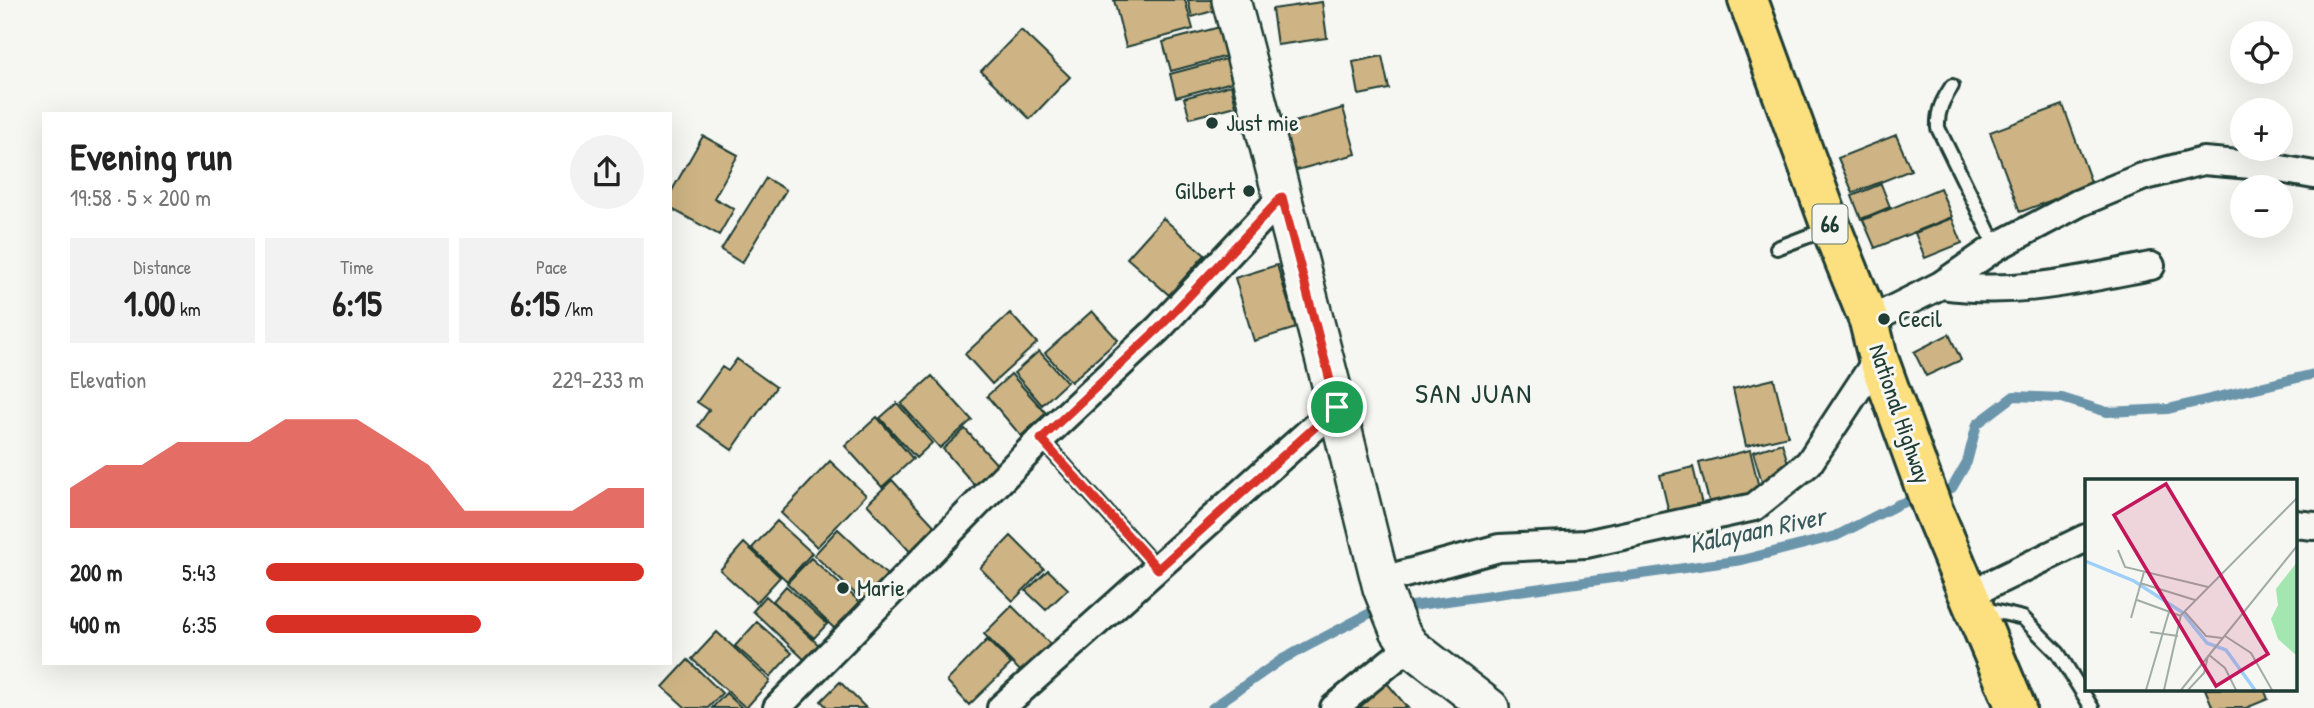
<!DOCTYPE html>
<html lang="en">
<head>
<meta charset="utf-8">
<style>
  body { margin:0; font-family:"Patrick Hand",sans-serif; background:#f2f2f2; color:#222; height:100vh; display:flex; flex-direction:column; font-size:26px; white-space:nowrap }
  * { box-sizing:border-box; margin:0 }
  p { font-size:23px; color:#767676 }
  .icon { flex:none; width:38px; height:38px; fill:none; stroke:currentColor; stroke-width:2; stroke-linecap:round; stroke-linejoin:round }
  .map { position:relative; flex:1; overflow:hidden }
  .sheet { position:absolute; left:42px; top:112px; width:630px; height:553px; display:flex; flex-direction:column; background:#fff; border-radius:0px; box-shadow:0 7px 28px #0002 }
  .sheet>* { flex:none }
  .buttons { position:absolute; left:2230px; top:21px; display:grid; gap:14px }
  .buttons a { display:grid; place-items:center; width:63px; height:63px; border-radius:50%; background:#fff; box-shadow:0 7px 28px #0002; font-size:35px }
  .pin { position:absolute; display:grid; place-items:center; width:60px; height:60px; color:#fff; margin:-30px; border:4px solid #fff; border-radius:50%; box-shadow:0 2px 7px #0007 }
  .round { display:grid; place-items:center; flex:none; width:74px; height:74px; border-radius:37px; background:#f2f2f2 }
  .headline { display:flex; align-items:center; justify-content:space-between; height:119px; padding:0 28px }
  h1 { font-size:38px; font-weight:700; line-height:52px }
  .stats { display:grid; grid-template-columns:repeat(3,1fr); gap:10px; height:119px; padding:7px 28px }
  .stats div { display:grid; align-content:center; border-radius:0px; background:#f2f2f2; text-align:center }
  .stats b { font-size:35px; font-weight:700 }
  .stats small { font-size:19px; font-weight:400 }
  .stats p { font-size:19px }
  .chart { height:196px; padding:14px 28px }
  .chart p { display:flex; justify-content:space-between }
  .chart svg { width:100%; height:126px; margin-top:7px; fill:#d93025; opacity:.7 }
  ul { padding:0 28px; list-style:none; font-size:23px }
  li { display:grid; grid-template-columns:112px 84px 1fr; align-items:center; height:52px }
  li i { height:18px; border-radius:9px; background:#d93025 }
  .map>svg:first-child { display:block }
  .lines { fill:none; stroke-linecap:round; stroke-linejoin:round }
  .stream { stroke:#6b95ab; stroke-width:10 }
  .building { fill:#ceb484; stroke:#1f3d34; stroke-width:2 }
  .lane-casing { stroke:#1f3d34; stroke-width:18 }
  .street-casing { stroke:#1f3d34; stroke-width:32 }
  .secondary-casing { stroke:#1f3d34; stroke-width:42 }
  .primary-casing { stroke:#1f3d34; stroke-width:44 }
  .lane { stroke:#f6f6f2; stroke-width:12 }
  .street { stroke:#f6f6f2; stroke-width:26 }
  .secondary { stroke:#f6f6f2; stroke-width:37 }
  .primary { stroke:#fce080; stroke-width:38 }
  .route-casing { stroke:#fff; stroke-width:14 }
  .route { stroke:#d93025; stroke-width:9 }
  .poi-dot { fill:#1f3d34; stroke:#f6f6f2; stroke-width:2.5 }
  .labels { text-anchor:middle; stroke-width:6; stroke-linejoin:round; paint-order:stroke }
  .shield { fill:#f6f6f2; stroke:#60746d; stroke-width:2 }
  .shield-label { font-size:23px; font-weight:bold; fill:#1f3d34 }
  .poi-label { font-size:24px; fill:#1f3d34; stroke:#f6f6f2; text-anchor:start }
  .street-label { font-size:24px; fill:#1f3d34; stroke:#f6f6f2 }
  .water-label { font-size:26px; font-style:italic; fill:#385a5c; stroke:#f6f6f2 }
  .quarter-label { font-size:28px; letter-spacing:2px; fill:#1f3d34; stroke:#f6f6f2 }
  .inset-river { fill:none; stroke:#9dcffa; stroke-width:3.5 }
  .inset-road { fill:none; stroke:#a0aca6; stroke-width:2 }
  .view { fill:#c2185b; fill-opacity:0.15; stroke:#c2185b; stroke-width:3.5 }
  .inset-edge { fill:none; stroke:#1f3d34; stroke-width:3.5 }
</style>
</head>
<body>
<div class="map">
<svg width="2314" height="708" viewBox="0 0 2314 708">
  <rect width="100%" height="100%" fill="#f6f6f2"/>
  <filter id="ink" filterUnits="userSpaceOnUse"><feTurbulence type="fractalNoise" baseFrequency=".0143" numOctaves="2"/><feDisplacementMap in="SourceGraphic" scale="14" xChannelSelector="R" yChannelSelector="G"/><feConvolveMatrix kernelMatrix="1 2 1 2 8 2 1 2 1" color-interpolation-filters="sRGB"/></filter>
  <g filter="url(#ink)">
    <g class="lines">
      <path class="stream" d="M 1934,493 L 1952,488 L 1967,462 L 1977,424 L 2014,396 L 2062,398 L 2107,412 L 2168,409 L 2314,374
        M 1397,608 L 1742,560 L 1836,536 L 1899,504 L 1920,497
        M 1212,708 L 1281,660 L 1374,611 L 1382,610"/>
    </g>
    <path class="building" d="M 1114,0 L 1185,0 L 1193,29 L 1126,47 Z
      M 1188,0 L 1213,0 L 1216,10 L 1192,17 Z
      M 1322,2 L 1327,38 L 1277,45 L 1272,9 Z
      M 1220,27 L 1227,56 L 1171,71 L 1163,42 Z
      M 1021,30 L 1070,77 L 1030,119 L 981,71 Z
      M 1382,56 L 1389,89 L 1359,95 L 1353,62 Z
      M 1226,59 L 1232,82 L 1176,97 L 1170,74 Z
      M 1231,85 L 1236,106 L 1190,118 L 1184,98 Z
      M 2063,105 L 2092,185 L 2020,212 L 1990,132 Z
      M 1343,108 L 1356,154 L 1293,171 L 1281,126 Z
      M 1896,135 L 1911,170 L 1853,193 L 1838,158 Z
      M 703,136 L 738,155 L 714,198 L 734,209 L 719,235 L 670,208 L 670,194 Z
      M 766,178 L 786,190 L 742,263 L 721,250 Z
      M 1881,184 L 1890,207 L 1861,219 L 1852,196 Z
      M 1940,188 L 1952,217 L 1875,248 L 1863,220 Z
      M 1163,218 L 1205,255 L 1169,295 L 1127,258 Z
      M 1952,218 L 1962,243 L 1925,258 L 1915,233 Z
      M 1277,265 L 1296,328 L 1254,341 L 1235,278 Z
      M 1092,311 L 1118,340 L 1071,382 L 1045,353 Z
      M 1010,313 L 1037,343 L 992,384 L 965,354 Z
      M 1949,334 L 1961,360 L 1926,376 L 1914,352 Z
      M 1039,351 L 1067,382 L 1042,405 L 1014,373 Z
      M 737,359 L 776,387 L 732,450 L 698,426 L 709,410 L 697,402 L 722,367 L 728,371 Z
      M 1011,374 L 1046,413 L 1021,436 L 987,396 Z
      M 932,376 L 972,420 L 940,448 L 901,404 Z
      M 1774,379 L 1788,436 L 1746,446 L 1733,389 Z
      M 897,403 L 932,443 L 916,458 L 880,418 Z
      M 877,417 L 913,459 L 882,487 L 845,446 Z
      M 965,429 L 1001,469 L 978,489 L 943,449 Z
      M 1782,443 L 1791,473 L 1762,482 L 1753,452 Z
      M 1750,450 L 1761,496 L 1711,509 L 1699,463 Z
      M 830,461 L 866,495 L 817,547 L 781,513 Z
      M 1693,467 L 1704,513 L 1671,521 L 1660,475 Z
      M 892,480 L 940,532 L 914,556 L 867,504 Z
      M 777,521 L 812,553 L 787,581 L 752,548 Z
      M 838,529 L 887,575 L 863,601 L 814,555 Z
      M 1011,536 L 1044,569 L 1013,601 L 980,568 Z
      M 744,543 L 780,577 L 756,603 L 720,570 Z
      M 811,558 L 860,602 L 835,629 L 787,583 Z
      M 1048,570 L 1068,589 L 1046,610 L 1026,591 Z
      M 786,586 L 827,624 L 814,638 L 773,601 Z
      M 766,596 L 821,647 L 807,662 L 753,611 Z
      M 1012,606 L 1054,648 L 1026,677 L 984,634 Z
      M 757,622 L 792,653 L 770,677 L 735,646 Z
      M 717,632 L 770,681 L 746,708 L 692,659 Z
      M 987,640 L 1011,664 L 969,705 L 947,681 Z
      M 688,660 L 722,693 L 708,708 L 686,708 L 663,687 Z
      M 840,682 L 866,708 L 828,708 L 821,701 Z
      M 1387,683 L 1408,708 L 1359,708 Z
      M 2205,689 L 2264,689 L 2268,699 L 2246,708 L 2213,708 Z
      M 726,693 L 742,708 L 712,708 Z"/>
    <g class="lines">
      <g class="lane-casing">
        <path id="lane" d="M 1952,86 C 1943,100 1937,110 1938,128 L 1996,247
          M 1777,248 L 1829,228
          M 1041,439 L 1158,569
          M 1981,608 L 2023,618 L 2058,653 L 2092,708"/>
      </g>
      <g class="street-casing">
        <path id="street" d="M 1941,285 C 2015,296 2079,280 2151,266
          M 1869,321 L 1941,285 L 1996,247 L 2079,203 L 2142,177 L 2203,161 L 2263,166 L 2314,175
          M 2295,524 L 2314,526
          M 1379,581 L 1499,548 L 1586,544 L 1754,507 L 1809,463 L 1878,358
          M 1970,594 L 2086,538
          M 777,708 L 1041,439 L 1159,328 L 1282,197
          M 1001,708 L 1337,407
          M 1334,708 L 1410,646"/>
      </g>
      <g class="secondary-casing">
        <path id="secondary" d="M 1231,0 L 1337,407 L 1382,588 L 1399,630 L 1410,646 L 1490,708"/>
      </g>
      <g class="primary-casing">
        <path id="primary" d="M 1748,0 L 1831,227 L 1869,321 L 1878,358 L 1933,510 L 2016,708"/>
      </g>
      <use href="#lane" class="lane"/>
      <use href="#street" class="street"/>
      <use href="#secondary" class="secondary"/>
      <use href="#primary" class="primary"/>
    </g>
  </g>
  <g class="lines" filter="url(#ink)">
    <g class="route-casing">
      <path id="route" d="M 1282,197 L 1337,407 L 1158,569 L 1041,439 L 1159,328 Z"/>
    </g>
    <use href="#route" class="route"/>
  </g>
  <g class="poi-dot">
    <circle cx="1212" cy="123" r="7"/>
    <circle cx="1249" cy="191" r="7"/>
    <circle cx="1884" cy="319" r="7"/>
    <circle cx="843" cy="588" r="7"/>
  </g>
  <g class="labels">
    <rect class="shield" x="1812.5" y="204.5" width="35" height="39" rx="5"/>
    <g class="shield-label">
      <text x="1830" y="232">66</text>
    </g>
    <g class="poi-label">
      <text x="1226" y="131">Just mie</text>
      <text x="1235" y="199" text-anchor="end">Gilbert</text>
      <text x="1898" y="327">Cecil</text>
      <text x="857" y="596">Marie</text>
    </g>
    <g class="street-label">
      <text transform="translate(1900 414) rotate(71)" y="8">National Highway</text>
    </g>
    <g class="water-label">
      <text transform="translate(1757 530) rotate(-12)" y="9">Kalayaan River</text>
    </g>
    <g class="quarter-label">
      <text x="1474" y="403">SAN JUAN</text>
    </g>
  </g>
  <g transform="translate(2085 479)">
    <rect width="212" height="212" fill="#f6f6f2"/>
    <path d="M 212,83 L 212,177 L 193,160 L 186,140 L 193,126 L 191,110 Z" fill="#a3e6b0"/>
    <path class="inset-river" d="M 0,82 L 49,102 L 97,133 L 122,164 L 141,171 L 170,211"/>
    <path class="inset-road" d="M 33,71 L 40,88 L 123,108M 55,104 L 110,121M 52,121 L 96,137M 99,132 L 121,157 L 137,159M 46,139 L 59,93M 65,153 L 93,157M 140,157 L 166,174 L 187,211M 124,176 L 140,189 L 151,211M 61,211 L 84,133M 79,211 L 96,136 L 212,19M 96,211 L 212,67M 103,211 L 119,194 L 123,177"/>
    <path class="view" d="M 81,5 L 183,175 L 131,207 L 29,36 Z"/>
    <rect width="212" height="212" class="inset-edge"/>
  </g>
</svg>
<div class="buttons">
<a><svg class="icon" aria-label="locate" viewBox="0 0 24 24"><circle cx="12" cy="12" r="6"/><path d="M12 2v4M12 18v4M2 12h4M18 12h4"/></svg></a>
<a>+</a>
<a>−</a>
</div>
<div class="pin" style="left:1337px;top:407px;background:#1e9e55"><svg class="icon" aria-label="arrive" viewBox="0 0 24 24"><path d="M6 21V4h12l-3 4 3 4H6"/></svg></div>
<section class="sheet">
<div class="headline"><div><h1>Evening run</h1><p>19:58 · 5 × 200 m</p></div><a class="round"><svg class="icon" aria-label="share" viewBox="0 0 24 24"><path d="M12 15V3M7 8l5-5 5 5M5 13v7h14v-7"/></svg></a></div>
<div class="stats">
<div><p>Distance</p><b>1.00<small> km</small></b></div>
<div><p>Time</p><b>6:15</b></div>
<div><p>Pace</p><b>6:15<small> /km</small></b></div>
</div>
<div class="chart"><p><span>Elevation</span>229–233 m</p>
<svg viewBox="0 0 160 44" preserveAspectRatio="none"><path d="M0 44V30L10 22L20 22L30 14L40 14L50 14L60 6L70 6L80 6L90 14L100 22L110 38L120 38L130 38L140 38L150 30L160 30V44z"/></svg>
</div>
<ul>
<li><b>200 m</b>5:43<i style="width:100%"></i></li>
<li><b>400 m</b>6:35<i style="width:57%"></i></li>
</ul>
</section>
</div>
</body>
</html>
